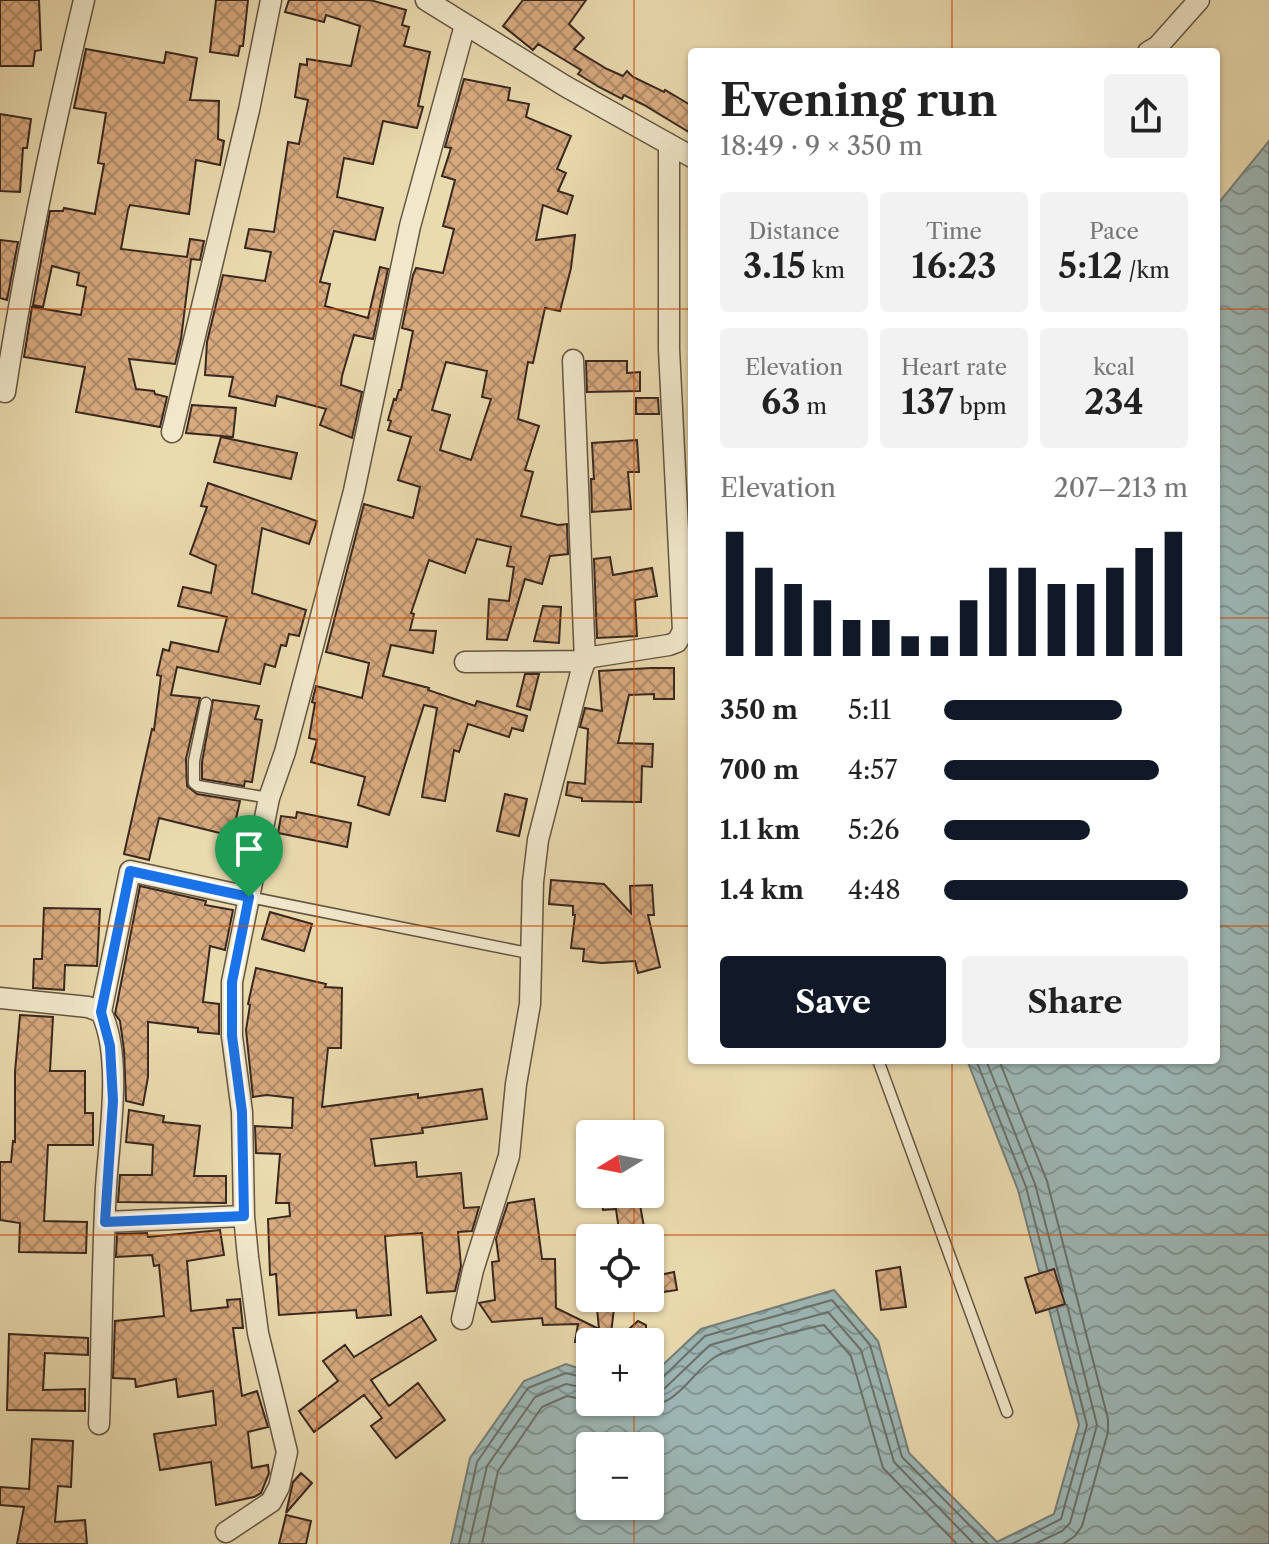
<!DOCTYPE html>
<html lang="en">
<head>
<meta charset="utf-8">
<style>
  body { margin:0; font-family:"Libre Caslon Text",serif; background:#f2f2f2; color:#222; height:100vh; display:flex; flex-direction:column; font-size:30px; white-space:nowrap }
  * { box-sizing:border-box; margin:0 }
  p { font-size:26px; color:#767676 }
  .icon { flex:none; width:44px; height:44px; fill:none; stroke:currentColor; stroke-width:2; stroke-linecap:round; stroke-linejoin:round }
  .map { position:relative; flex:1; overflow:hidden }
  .side { position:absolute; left:688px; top:48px; width:532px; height:1016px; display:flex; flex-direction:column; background:#fff; border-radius:8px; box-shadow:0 2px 6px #0004 }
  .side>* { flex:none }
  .needle { width:52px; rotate:260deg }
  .tools { position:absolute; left:576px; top:1120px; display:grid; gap:16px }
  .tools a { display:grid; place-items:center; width:88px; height:88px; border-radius:8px; background:#fff; box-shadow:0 2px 6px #0004; font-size:40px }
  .pin { position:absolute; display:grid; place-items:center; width:68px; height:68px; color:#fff; margin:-82px -34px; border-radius:50% 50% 50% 0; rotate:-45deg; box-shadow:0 0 8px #0007 }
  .pin .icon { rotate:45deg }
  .round { display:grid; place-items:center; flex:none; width:84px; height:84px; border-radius:8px; background:#f2f2f2 }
  .headline { display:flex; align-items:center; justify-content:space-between; height:136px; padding:0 32px }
  h1 { font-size:44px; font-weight:800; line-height:60px }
  .metrics { display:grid; grid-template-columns:repeat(3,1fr); gap:12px; height:136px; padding:8px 32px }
  .metrics div { display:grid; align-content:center; border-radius:8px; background:#f2f2f2; text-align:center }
  .metrics b { font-size:34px; font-weight:800 }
  .metrics small { font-size:22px; font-weight:400 }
  .metrics p { font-size:22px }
  .chart { height:224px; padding:16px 32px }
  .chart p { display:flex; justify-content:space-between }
  .chart svg { width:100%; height:144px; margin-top:8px; stroke:#111827; stroke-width:6 }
  .cta { display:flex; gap:16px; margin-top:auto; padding:16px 32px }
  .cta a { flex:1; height:92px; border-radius:8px; background:#111827; color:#fff; font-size:32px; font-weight:800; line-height:92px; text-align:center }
  .cta a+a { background:#f2f2f2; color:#222 }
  ul { padding:0 32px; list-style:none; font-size:26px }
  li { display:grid; grid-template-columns:128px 96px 1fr; align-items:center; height:60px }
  li i { height:20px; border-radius:10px; background:#111827 }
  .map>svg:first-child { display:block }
  .water { fill:url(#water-waves); stroke:#757e7a; stroke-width:2; fill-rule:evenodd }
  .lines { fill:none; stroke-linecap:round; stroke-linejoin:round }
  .shore { stroke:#6a706b; stroke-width:2 }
  .building { fill:url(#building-cross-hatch); stroke:#38281f; stroke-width:2; fill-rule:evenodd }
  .lane-casing { stroke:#645543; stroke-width:13 }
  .street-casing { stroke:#645543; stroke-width:23 }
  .lane { stroke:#f1e8cb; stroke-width:10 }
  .street { stroke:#f1e8cb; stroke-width:20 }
  .route-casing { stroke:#fff; stroke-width:16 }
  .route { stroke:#1a73e8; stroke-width:10 }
  .grid { fill:none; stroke:#ce520f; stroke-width:2; stroke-opacity:0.55 }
</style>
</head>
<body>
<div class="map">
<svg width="1269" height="1544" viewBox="0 0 1269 1544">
  <defs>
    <pattern id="water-waves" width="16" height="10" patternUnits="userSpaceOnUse" patternTransform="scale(2)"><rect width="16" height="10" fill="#9db8b7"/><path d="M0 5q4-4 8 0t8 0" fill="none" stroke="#819694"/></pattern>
    <pattern id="building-cross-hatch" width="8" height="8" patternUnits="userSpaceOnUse" patternTransform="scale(2)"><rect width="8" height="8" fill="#d8aa80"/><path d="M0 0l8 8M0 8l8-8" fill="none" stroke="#b08a68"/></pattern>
  </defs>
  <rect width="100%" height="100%" fill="#eadbaf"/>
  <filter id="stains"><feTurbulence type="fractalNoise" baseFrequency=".0025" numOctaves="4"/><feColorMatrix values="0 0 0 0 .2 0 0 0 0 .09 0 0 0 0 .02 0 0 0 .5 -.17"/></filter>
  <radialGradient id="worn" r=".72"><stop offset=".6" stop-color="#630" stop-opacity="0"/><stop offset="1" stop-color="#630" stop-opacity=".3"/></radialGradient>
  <path class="water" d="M 1269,141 L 1269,1544 L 451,1544 L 470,1458 L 524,1381 L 566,1364 L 590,1372 L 590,1402 L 650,1402 L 650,1377 L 701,1329 L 834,1290 L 878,1341 L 909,1453 L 997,1542 L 1054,1514 L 1079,1425 L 1018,1190 L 967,1060 L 1216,1060 L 1216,206 ZM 590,1446 L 650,1446 L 650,1506 L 590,1506 Z"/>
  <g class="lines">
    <path class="shore" d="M 976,1060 L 1026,1187 L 1047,1269
      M 986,1060 L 1035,1184 L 1063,1291
      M 999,1060 L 1047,1181 L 1108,1419 L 1108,1432 L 1082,1526 L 1075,1536 L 1063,1544
      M 650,1383 L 659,1381 L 705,1336 L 832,1300 L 870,1345 L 902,1457 L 988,1544
      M 650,1393 L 665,1388 L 710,1345 L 828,1312 L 861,1350 L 894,1462 L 974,1544
      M 638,1402 C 674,1415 690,1373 715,1357 C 727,1349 807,1328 824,1325 L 851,1356 L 883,1468 L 957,1544
      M 459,1544 L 477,1462 L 528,1388 L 566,1373 L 590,1379
      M 469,1544 L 487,1466 L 535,1397 L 566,1384 L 590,1389
      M 482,1544 L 498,1471 L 542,1407 L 567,1396 L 590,1401
      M 1012,1544 L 1061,1519 L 1087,1425 L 1057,1309
      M 1035,1544 L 1062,1531 L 1070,1523 L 1097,1425 L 1067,1305"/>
  </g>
  <path class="building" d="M 0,0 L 39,0 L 41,50 L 35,51 L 33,66 L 0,66 Z
    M 216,0 L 248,0 L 243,46 L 240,46 L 238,56 L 210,52 Z
    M 289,0 L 370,0 L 406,10 L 402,25 L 409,27 L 404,46 L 430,52 L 418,106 L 423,107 L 417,128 L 383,121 L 373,164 L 344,158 L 337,197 L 383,208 L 375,240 L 334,231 L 320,282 L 330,284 L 325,306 L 368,318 L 380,267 L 388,269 L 373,339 L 354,335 L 342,376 L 341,385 L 362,392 L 352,438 L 320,425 L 326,409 L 277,396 L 275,406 L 229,396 L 233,377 L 205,375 L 207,342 L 223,275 L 265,281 L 271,252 L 245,248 L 249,229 L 274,232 L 288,142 L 299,144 L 308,100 L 295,97 L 300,64 L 307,65 L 307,59 L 351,66 L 360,26 L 326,15 L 324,22 L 285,12 Z
    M 523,0 L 586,0 L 569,24 L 584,38 L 574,49 L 607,69 L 623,76 L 627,71 L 633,77 L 664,92 L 665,90 L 692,106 L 692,134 L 644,105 L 624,95 L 622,99 L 599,87 L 578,74 L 581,70 L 538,44 L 533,50 L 503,26 Z
    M 86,49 L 164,63 L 166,52 L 197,58 L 190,100 L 219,101 L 218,139 L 224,141 L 220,165 L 196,160 L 189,214 L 130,205 L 128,210 L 121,249 L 187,257 L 190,239 L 204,241 L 200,260 L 191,259 L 181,339 L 175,364 L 129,359 L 136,389 L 154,391 L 155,394 L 167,397 L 160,427 L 76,412 L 85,367 L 24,357 L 32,307 L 81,315 L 86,287 L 77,285 L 79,273 L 52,266 L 43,307 L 33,305 L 50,211 L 63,211 L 64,208 L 95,214 L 96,207 L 104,164 L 98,163 L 106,113 L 74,108 Z
    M 464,79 L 510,88 L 508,100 L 529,104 L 526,117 L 571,136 L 557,169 L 566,173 L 558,191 L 573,196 L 567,214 L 543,205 L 536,240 L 575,235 L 571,268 L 560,311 L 545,308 L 533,363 L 528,362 L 518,419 L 539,426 L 525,470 L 533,472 L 521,516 L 558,525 L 567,524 L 568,554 L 550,556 L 542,584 L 525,579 L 507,640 L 487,639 L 489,599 L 509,601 L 514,567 L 507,566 L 511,547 L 477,539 L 465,573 L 429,560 L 411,613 L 414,614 L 410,630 L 436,631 L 433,653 L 391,645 L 383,676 L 429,688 L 428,690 L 475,706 L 477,701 L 527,716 L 523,731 L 512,728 L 509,737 L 468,724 L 459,752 L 454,750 L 445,801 L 422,797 L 437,708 L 424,705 L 389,815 L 358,805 L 365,777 L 311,762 L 317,740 L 309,738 L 315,703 L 312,702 L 316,686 L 362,698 L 369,663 L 326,652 L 364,504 L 413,518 L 420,487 L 398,480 L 411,437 L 388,430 L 391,421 L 388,420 L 394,399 L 396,400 L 399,390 L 401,390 L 413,331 L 402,328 L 413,275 L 416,268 L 443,273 L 454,229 L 443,226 L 455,180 L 442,176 L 451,148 L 445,147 ZM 446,362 L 487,371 L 482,397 L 491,399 L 471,460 L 440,450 L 450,415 L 432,410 Z
    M 0,114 L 31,119 L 27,148 L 23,148 L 20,192 L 0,191 Z
    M 0,240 L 18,242 L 7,300 L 0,298 Z
    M 586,361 L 627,361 L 627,373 L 640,372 L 640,391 L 587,392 Z
    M 636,398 L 658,398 L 659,414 L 636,414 Z
    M 192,405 L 236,408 L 233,437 L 186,433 Z
    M 221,437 L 297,453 L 291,479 L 214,462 Z
    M 637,440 L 639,472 L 628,472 L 631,509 L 592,512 L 591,479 L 594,479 L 592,443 Z
    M 208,483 L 317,521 L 309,544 L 262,528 L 252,593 L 306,610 L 299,636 L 289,634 L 286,646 L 281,645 L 275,667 L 265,664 L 260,684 L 177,667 L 171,695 L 200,698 L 186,759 L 187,786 L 197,794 L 240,801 L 232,836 L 159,818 L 149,860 L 124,854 L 152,729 L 154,730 L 161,676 L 157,675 L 163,649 L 169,651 L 171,642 L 218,652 L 227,617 L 178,606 L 183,587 L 211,593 L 216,565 L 190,554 L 207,507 L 201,506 Z
    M 610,557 L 613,575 L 652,568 L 657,596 L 635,600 L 637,636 L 597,638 L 594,559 Z
    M 543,606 L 561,607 L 559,643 L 534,641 Z
    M 651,668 L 674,668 L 674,699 L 654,699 L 654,694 L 629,695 L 618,743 L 653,744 L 652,767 L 642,766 L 641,802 L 582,801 L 582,798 L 566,795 L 568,782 L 585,784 L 588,729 L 580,727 L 585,708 L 602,711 L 599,671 Z
    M 525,674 L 539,674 L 530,710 L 517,706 Z
    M 213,700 L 259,706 L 255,719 L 262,720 L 252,782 L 245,781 L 244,786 L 202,779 L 202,762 Z
    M 505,794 L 527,799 L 519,836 L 497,831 Z
    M 297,812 L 351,823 L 347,847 L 278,833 L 281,816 L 296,818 Z
    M 551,880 L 604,884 L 631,913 L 630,886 L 652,885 L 654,915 L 648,915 L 660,967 L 638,973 L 635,961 L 602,963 L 583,961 L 584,949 L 571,948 L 575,915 L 573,915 L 573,906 L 549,904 Z
    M 140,886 L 206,901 L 205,905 L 233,910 L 225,950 L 210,946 L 203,1002 L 219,1004 L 219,1034 L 198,1032 L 198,1028 L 148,1022 L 148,1077 L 143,1105 L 126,1101 L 124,1050 L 120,1021 L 115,1014 Z
    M 44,908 L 100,909 L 97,966 L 65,965 L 64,990 L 33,988 L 34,959 L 42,959 Z
    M 270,912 L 312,924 L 304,951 L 262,939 Z
    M 256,968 L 326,984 L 325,987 L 342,988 L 341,1048 L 328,1048 L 322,1107 L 418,1094 L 418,1098 L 482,1089 L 487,1119 L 422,1128 L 423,1133 L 371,1139 L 375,1166 L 416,1162 L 417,1177 L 461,1173 L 464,1208 L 479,1207 L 472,1231 L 458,1232 L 461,1266 L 455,1291 L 427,1293 L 422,1233 L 385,1236 L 391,1315 L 357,1318 L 356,1310 L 279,1315 L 276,1274 L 270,1275 L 268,1219 L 290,1216 L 289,1203 L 276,1203 L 280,1154 L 256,1153 L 255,1126 L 292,1128 L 293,1098 L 267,1095 L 253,1097 L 246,1030 L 250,1005 L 248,1004 Z
    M 20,1015 L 53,1017 L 50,1071 L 85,1071 L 85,1113 L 93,1113 L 93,1145 L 48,1145 L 44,1221 L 87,1222 L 86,1253 L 19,1252 L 20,1223 L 0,1220 L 0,1162 L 11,1162 L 13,1141 L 15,1142 L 15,1072 Z
    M 129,1110 L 164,1116 L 163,1122 L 200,1126 L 194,1176 L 226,1176 L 226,1203 L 118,1202 L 120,1175 L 152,1175 L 153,1145 L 126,1142 Z
    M 601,1194 L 638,1194 L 646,1238 L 620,1238 L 616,1209 L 603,1210 Z
    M 534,1199 L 542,1259 L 555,1259 L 556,1308 L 599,1329 L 596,1298 L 614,1308 L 611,1334 L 619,1338 L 638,1321 L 646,1325 L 646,1342 L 575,1342 L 578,1324 L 543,1325 L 542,1318 L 492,1322 L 479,1303 L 495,1300 L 492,1262 L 499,1261 L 496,1239 L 508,1203 Z
    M 220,1230 L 224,1255 L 187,1261 L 191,1311 L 228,1307 L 227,1300 L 240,1299 L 243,1328 L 233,1328 L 242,1396 L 257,1391 L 268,1427 L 248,1432 L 252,1468 L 268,1465 L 269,1473 L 261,1493 L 254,1497 L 216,1505 L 211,1462 L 160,1470 L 154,1434 L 216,1425 L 213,1391 L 178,1397 L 176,1379 L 136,1387 L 135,1379 L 113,1378 L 115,1321 L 164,1316 L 159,1265 L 154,1266 L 152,1255 L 116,1257 L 117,1234 L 147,1233 L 148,1237 Z
    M 900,1267 L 906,1307 L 881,1310 L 876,1271 Z
    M 1054,1269 L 1065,1304 L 1036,1313 L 1025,1278 Z
    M 674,1272 L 677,1290 L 650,1294 L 650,1277 Z
    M 421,1316 L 436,1340 L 371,1380 L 389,1406 L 418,1383 L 445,1420 L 396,1458 L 371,1426 L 382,1418 L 364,1395 L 314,1432 L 299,1411 L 338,1381 L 323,1361 L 345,1345 L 354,1357 Z
    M 9,1334 L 88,1338 L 88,1355 L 45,1353 L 43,1390 L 85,1389 L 85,1411 L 7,1410 Z
    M 32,1439 L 73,1441 L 71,1487 L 58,1486 L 55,1522 L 85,1520 L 87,1544 L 17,1544 L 24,1507 L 0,1505 L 0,1487 L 29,1489 Z
    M 301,1473 L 312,1483 L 286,1513 L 293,1482 Z
    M 286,1515 L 311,1521 L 306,1544 L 279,1544 Z"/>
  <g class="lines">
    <g class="lane-casing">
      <path id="lane" d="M 206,703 L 194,761 L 194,783 L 198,786 L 269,798
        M 249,897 L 533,954
        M 878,1060 L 1007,1412"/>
    </g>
    <g class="street-casing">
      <path id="street" d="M 426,0 L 565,86 L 692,157
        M 1148,52 L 1158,46 L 1199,0
        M 5,392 C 25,260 53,130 84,0
        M 172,432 L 249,110 L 271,0
        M 465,662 L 585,661 L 573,360
        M 0,998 L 88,1007 L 101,1012 C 123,1057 109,1138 106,1187 C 102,1266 102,1345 99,1424
        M 101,1012 L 130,871 L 249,897
        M 105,1222 L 244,1216
        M 462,1319 L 473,1270 L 509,1156 L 516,1084 L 530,1004 L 533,882 L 538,840 L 580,676 L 585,661 L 592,657 L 669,645 L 677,642 L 683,631 L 669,349 L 669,144
        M 226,1532 L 271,1502 L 279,1487 L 287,1452 L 258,1333 L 248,1257 L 244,1216 L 242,1112 L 232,1036 L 232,982 L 269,798 L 285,752 L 354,491 L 410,226 L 465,25"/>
    </g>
    <use href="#lane" class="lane"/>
    <use href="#street" class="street"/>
  </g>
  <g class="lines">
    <g class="route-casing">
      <path id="route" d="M 130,871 L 249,897 L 232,982 L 232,1036 L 242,1112 L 244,1216 L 105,1222 L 113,1101 L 110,1046 L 101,1012 Z"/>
    </g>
    <use href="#route" class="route"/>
  </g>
  <path class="grid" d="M 317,0 L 317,1544M 634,0 L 634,1134M 952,0 L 952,52M 0,309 L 692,309M 1216,309 L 1269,309M 0,618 L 692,618M 1216,618 L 1269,618M 0,926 L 692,926M 1216,926 L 1269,926M 952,1060 L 952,1544M 634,1194 L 634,1238M 0,1235 L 1269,1235M 634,1298 L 634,1342M 634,1402 L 634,1446M 634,1506 L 634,1544"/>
  <rect width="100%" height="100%" filter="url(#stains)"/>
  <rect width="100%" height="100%" fill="url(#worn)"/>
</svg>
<div class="tools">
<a><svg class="needle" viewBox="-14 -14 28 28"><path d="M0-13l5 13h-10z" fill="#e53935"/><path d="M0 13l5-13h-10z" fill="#767676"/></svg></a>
<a><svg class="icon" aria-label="locate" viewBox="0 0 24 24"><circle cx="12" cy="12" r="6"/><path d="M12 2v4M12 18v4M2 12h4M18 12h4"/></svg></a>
<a>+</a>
<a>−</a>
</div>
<div class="pin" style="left:249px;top:897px;background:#1e9e55"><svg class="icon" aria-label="arrive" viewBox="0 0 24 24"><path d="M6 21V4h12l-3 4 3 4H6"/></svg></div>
<section class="side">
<div class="headline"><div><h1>Evening run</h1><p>18:49 · 9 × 350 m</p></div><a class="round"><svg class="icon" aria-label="share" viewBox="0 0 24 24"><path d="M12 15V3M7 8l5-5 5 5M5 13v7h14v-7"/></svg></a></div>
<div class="metrics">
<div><p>Distance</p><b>3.15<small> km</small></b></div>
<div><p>Time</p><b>16:23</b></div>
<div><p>Pace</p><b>5:12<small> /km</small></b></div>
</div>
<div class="metrics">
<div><p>Elevation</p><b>63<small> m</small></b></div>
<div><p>Heart rate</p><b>137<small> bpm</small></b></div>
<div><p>kcal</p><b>234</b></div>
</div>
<div class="chart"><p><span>Elevation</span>207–213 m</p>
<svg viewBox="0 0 160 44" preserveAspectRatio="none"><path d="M5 44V6M15 44V17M25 44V22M35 44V27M45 44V33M55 44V33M65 44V38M75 44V38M85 44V27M95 44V17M105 44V17M115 44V22M125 44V22M135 44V17M145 44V11M155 44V6"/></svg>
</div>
<ul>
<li><b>350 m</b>5:11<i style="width:73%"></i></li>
<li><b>700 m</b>4:57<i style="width:88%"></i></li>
<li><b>1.1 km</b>5:26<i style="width:60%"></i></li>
<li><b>1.4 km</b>4:48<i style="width:100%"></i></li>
</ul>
<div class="cta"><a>Save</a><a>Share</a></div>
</section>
</div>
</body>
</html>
